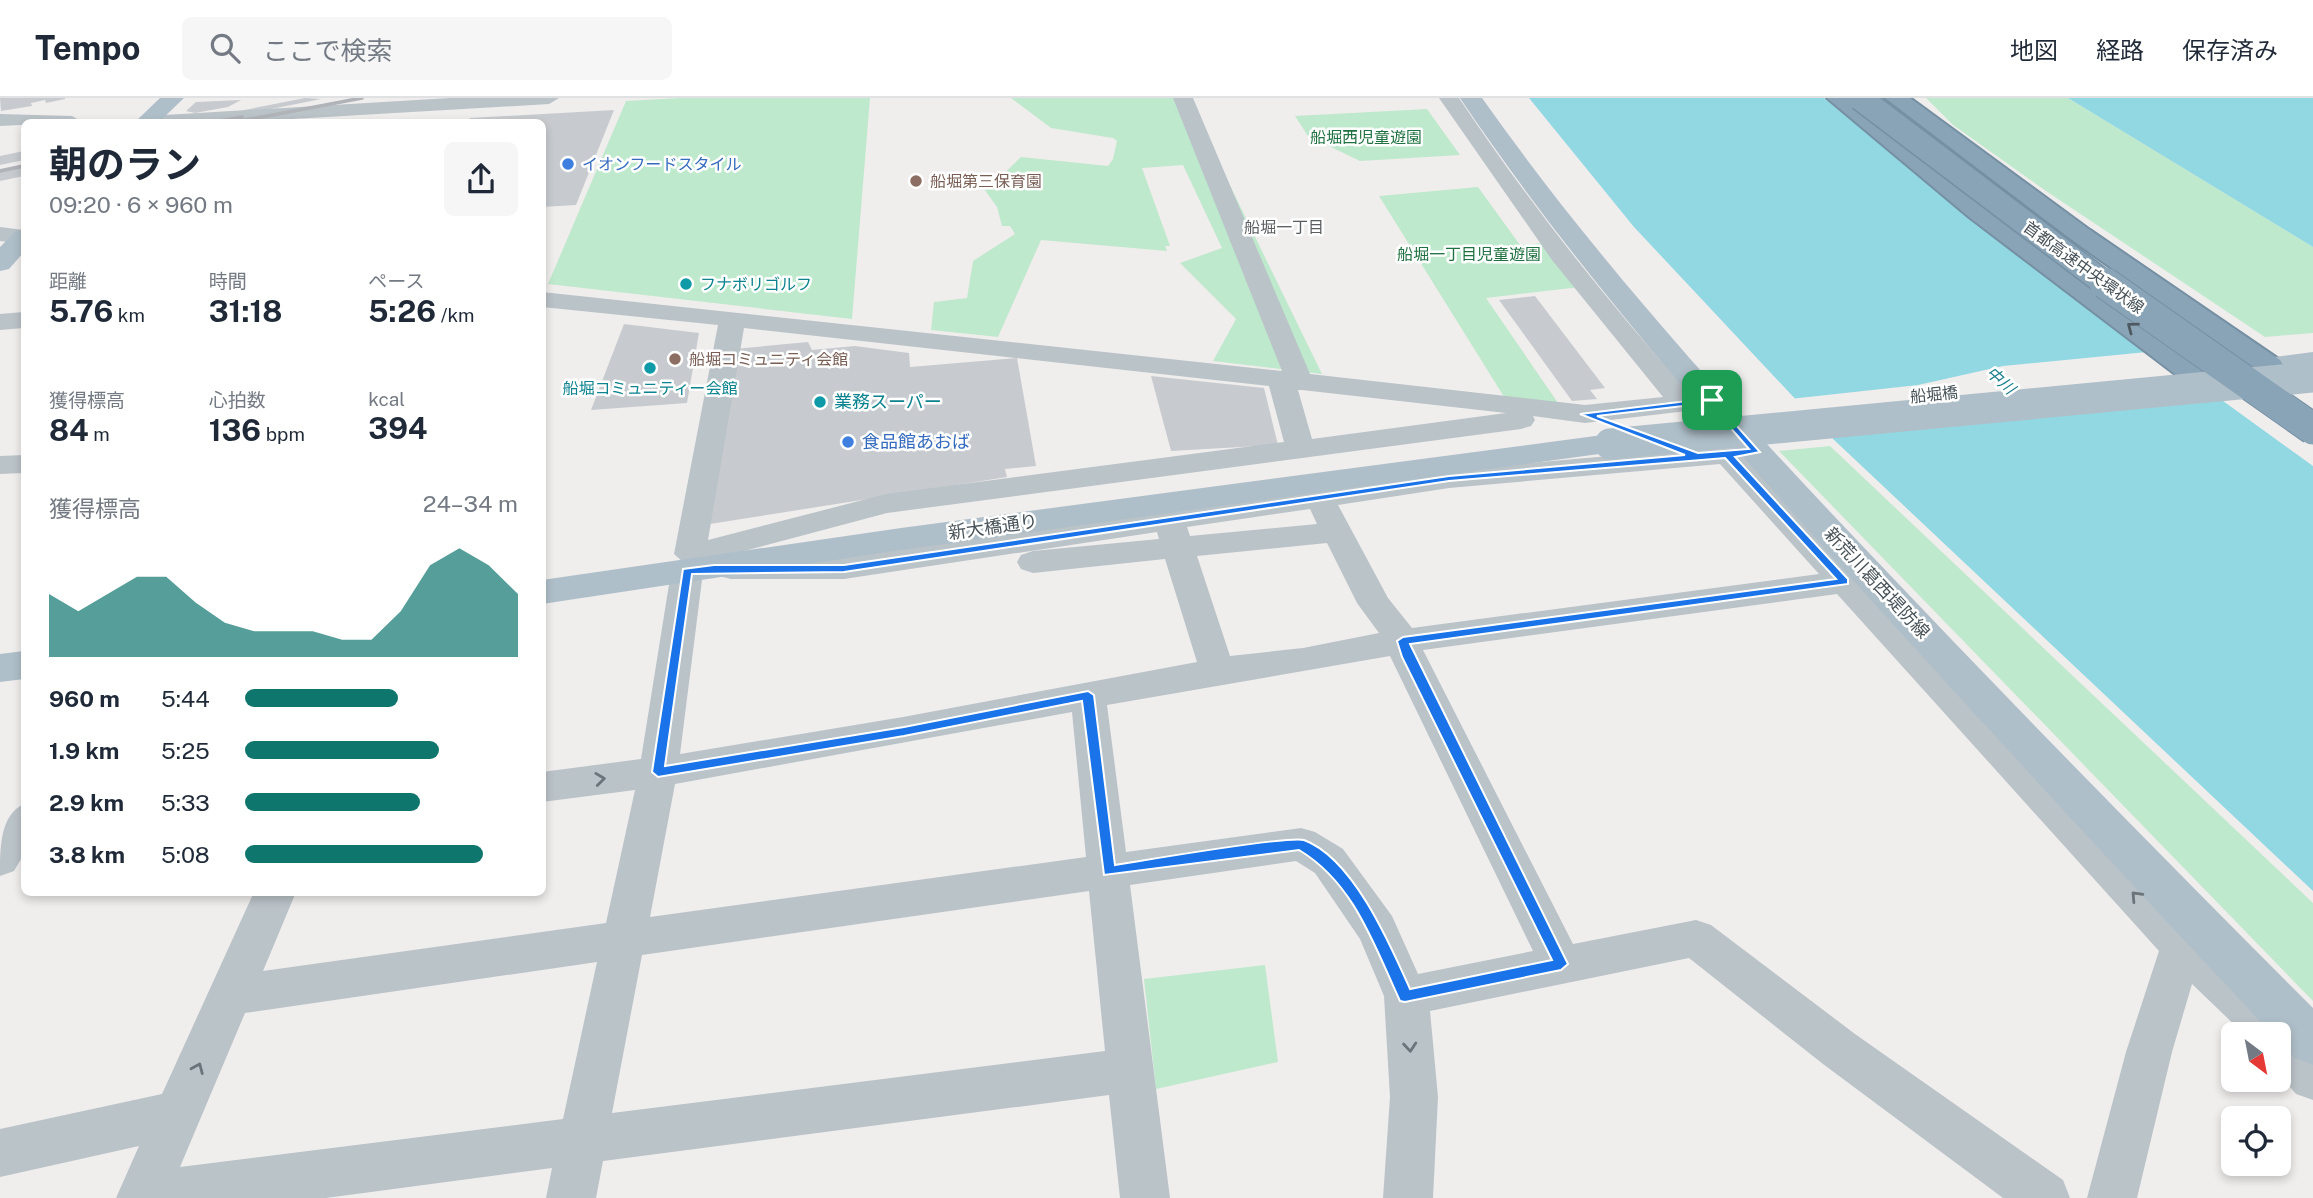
<!DOCTYPE html>
<html lang="ja">
<head>
<meta charset="utf-8">
<style>
  body { margin:0; font-family:"Public Sans","Noto Sans JP",sans-serif; background:#f6f6f7; color:#1f2937; height:100vh; display:flex; flex-direction:column; font-size:26px; white-space:nowrap }
  * { box-sizing:border-box; margin:0 }
  p { font-size:23px; color:#747a83 }
  .icon { flex:none; width:38px; height:38px; fill:none; stroke:currentColor; stroke-width:2; stroke-linecap:round; stroke-linejoin:round }
  .map { position:relative; flex:1; overflow:hidden }
  .sheet { position:absolute; left:21px; top:21px; width:525px; height:777px; display:flex; flex-direction:column; background:#fff; border-radius:10px; box-shadow:0 4px 10px #0003 }
  .sheet>* { flex:none }
  .needle { width:46px; rotate:148deg }
  .buttons { position:absolute; left:2221px; top:924px; display:grid; gap:14px }
  .buttons a { display:grid; place-items:center; width:70px; height:70px; border-radius:10px; background:#fff; box-shadow:0 4px 10px #0003; font-size:35px }
  .pin { position:absolute; display:grid; place-items:center; width:60px; height:60px; color:#fff; margin:-30px; border-radius:14px; box-shadow:0 4px 10px #0006 }
  .round { display:grid; place-items:center; flex:none; width:74px; height:74px; border-radius:10px; background:#f6f6f7 }
  .head { display:flex; align-items:center; justify-content:space-between; height:119px; padding:0 28px }
  h1 { font-size:38px; font-weight:700; line-height:52px }
  .metrics { display:grid; grid-template-columns:repeat(3,1fr); gap:10px; height:119px; padding:7px 28px }
  .metrics div { display:grid; align-content:center }
  .metrics b { font-size:30px; font-weight:700 }
  .metrics small { font-size:19px; font-weight:400 }
  .metrics p { font-size:19px }
  .chart { height:196px; padding:14px 28px }
  .chart p { display:flex; justify-content:space-between }
  .chart svg { width:100%; height:126px; margin-top:7px; fill:#0f766e; opacity:.7 }
  ul { padding:0 28px; list-style:none; font-size:23px }
  li { display:grid; grid-template-columns:112px 84px 1fr; align-items:center; height:52px }
  li i { height:18px; border-radius:9px; background:#0f766e }
  header { display:flex; align-items:center; gap:42px; box-sizing:border-box; height:98px; padding:0 35px; background:#fff; border-bottom:2px solid #e0e1e3 }
  header strong { font-size:33px }
  nav { display:flex; gap:38px; margin-inline-start:auto; font-size:24px }
  .search { width:490px; height:63px; background:#f6f6f7; display:flex; align-items:center; gap:18px; box-sizing:border-box; padding:0 24px; border-radius:10px; color:#747a83; font-size:26px }
  .map>svg:first-child { display:block }
  .green { fill:#bfe9cc }
  .water { fill:#91d8e2 }
  .pier { fill:#f0eded }
  .building { fill:#c7cbcf }
  .lines { fill:none; stroke-linecap:round; stroke-linejoin:round }
  .highway-casing { stroke:#758fa3; stroke-width:4 }
  .minor { fill:#bac3c8; fill-rule:evenodd }
  .major { fill:#afbfc9; fill-rule:evenodd }
  .highway { fill:#8aa4b7; fill-rule:evenodd }
  .rail { stroke:#b0b3b7; stroke-width:3.5 }
  .highway-bridge-far1-casing { stroke:#758fa3; stroke-width:27; stroke-linecap:butt }
  .highway-bridge-casing { stroke:#758fa3; stroke-width:33; stroke-linecap:butt }
  .major-bridge { stroke:#afbfc9; stroke-width:31 }
  .highway-bridge-far1 { stroke:#8aa4b7; stroke-width:24 }
  .highway-bridge { stroke:#8aa4b7; stroke-width:31 }
  .oneway { stroke:#4e5a62 }
  .oneway2 { stroke:#6a747a }
  .route { fill:#1a73e8; stroke:#fff; stroke-width:2; fill-rule:evenodd }
  .shop-dot { fill:#3f7fe0; stroke:#fff; stroke-width:2.5 }
  .education-dot { fill:#8d6e63; stroke:#fff; stroke-width:2.5 }
  .culture-dot { fill:#0f9aa8; stroke:#fff; stroke-width:2.5 }
  .labels { text-anchor:middle; stroke-width:5; stroke-linejoin:round; paint-order:stroke }
  .far-park-label { font-size:16px; fill:#207141; stroke:#fff }
  .far-shop-label { font-size:16px; fill:#366cbe; stroke:#fff; text-anchor:start }
  .far-education-label { font-size:16px; fill:#785e54; stroke:#fff; text-anchor:start }
  .far-neighbourhood-label { font-size:16px; fill:#5a5e61; stroke:#fff }
  .far-street-label { font-size:16px; fill:#475258; stroke:#fff }
  .far-culture-label { font-size:16px; fill:#0d838f; stroke:#fff; text-anchor:start }
  .far-water-label { font-size:16px; font-style:italic; fill:#1a7d8a; stroke:#fff }
  .culture-label { font-size:18px; fill:#0d838f; stroke:#fff; text-anchor:start }
  .shop-label { font-size:18px; fill:#366cbe; stroke:#fff; text-anchor:start }
  .street-label { font-size:18px; fill:#475258; stroke:#fff }
</style>
</head>
<body>
<header>
<strong>Tempo</strong>
<div class="search"><svg class="icon" aria-label="search" viewBox="0 0 24 24"><circle cx="10" cy="10" r="6"/><path d="M15 15l6 6"/></svg>ここで検索</div>
<nav><a>地図</a><a>経路</a><a>保存済み</a></nav>
</header>
<div class="map">
<svg width="2313" height="1100" viewBox="0 0 2313 1100">
  <rect width="100%" height="100%" fill="#f0eded"/>
  <path class="green" d="M 680,0 L 870,0 L 852,221 L 548,186 L 626,3 Z
    M 1011,0 L 1183,0 L 1220,67 L 1322,276 L 1213,263 L 1236,221 L 1180,165 L 1222,150 L 1183,67 L 1142,70 L 1170,148 L 1165,148 L 1167,153 L 1041,142 L 998,239 L 931,232 L 934,204 L 967,200 L 973,163 L 1015,136 L 1010,128 L 1002,128 L 997,109 L 982,88 L 991,88 L 1021,59 L 1108,68 L 1113,61 L 1117,43 L 1113,40 L 1051,30 Z
    M 1926,0 L 2068,0 L 2313,149 L 2313,235 L 2265,239 L 2046,93 L 1953,27 Z
    M 1427,11 L 1460,57 L 1360,63 L 1308,38 L 1295,18 Z
    M 1478,89 L 1520,147 L 1544,145 L 1580,189 L 1486,200 L 1558,305 L 1506,302 L 1379,98 Z
    M 1830,348 L 2313,805 L 2313,903 L 1779,353 Z
    M 1265,867 L 1278,964 L 1156,991 L 1144,881 Z"/>
  <path class="water" d="M 1529,0 L 1824,0 L 1981,128 L 2313,368 L 2313,793 L 1831,339 L 1634,129 Z
    M 2068,0 L 2313,0 L 2313,149 Z"/>
  <path class="pier" d="M 2157,253 L 2226,302 L 1826,339 L 1790,301 L 1918,287 L 2003,268 Z"/>
  <path class="building" d="M 0,0 L 65,0 L 65,1 L 46,5 L 45,2 L 31,5 L 32,8 L 1,13 Z
    M 305,0 L 321,1 L 206,24 L 184,24 Z
    M 241,2 L 228,9 L 195,15 L 186,13 L 196,4 Z
    M 614,12 L 576,107 L 542,109 L 542,24 L 468,24 L 470,20 Z
    M 24,53 L 24,62 L 0,67 L 0,58 Z
    M 24,66 L 24,78 L 0,83 L 0,71 Z
    M 1535,198 L 1605,290 L 1590,292 L 1597,301 L 1572,303 L 1499,202 Z
    M 624,226 L 699,235 L 687,305 L 591,312 Z
    M 808,244 L 812,252 L 855,248 L 909,255 L 910,269 L 1017,260 L 1036,368 L 1005,371 L 1007,379 L 710,426 L 734,251 Z
    M 1151,278 L 1264,290 L 1278,347 L 1171,353 Z"/>
  <g class="lines">
    <g class="highway-casing">
      <path id="highway" d="M 1827,0 L 1851,0 L 1987,109 L 2196,263 L 2249,273 L 2252,270 L 2072,142 L 1885,0 L 1910,0 L 2090,132 L 2280,262 L 2284,268 L 2268,290 L 2257,293 L 2175,276 L 1969,119 Z"/>
    </g>
    <path class="minor" d="M 450,0 L 559,0 L 549,6 L 240,24 L 138,24 L 148,18 Z
      M 1173,0 L 1193,0 L 1310,276 L 1585,307 L 1663,299 L 1552,162 L 1439,0 L 1459,0 C 1529,105 1606,202 1690,296 L 1722,296 L 1726,302 L 1722,308 L 1712,310 L 1585,325 L 1533,318 L 1535,322 L 1531,328 L 1521,331 L 887,415 L 710,462 L 703,461 L 694,465 L 703,474 L 680,656 L 903,619 L 1197,564 L 1165,461 L 1033,475 L 1021,471 L 1017,464 L 1021,457 L 1033,453 L 1159,441 L 1157,434 L 844,481 L 731,481 L 719,478 L 715,470 L 719,462 L 731,459 L 844,459 L 1449,372 L 1756,345 L 1766,348 L 1771,354 L 1766,360 L 1750,363 L 2197,835 L 2291,921 L 2313,946 L 2313,1002 L 2296,996 L 2278,975 L 2278,936 L 2244,936 L 2192,886 L 2172,954 L 2137,1100 L 2087,1100 L 2126,954 L 2159,853 L 1837,496 L 1423,552 L 1573,846 L 1696,822 L 1711,827 L 1855,936 L 2063,1082 L 2070,1100 L 2003,1100 L 1823,966 L 1689,860 L 1430,913 L 1438,999 L 1433,1100 L 1383,1100 L 1390,999 L 1384,898 L 1360,841 L 1315,775 L 1296,763 L 1130,787 L 1170,1100 L 1120,1100 L 1109,997 L 603,1063 L 596,1100 L 546,1100 L 552,1070 L 326,1100 L 116,1100 L 139,1048 L 0,1079 L 0,1031 L 162,996 L 254,794 L 296,794 L 263,873 L 606,825 L 635,692 L 542,704 L 542,674 L 641,661 L 671,474 L 675,466 L 683,464 L 674,456 L 718,227 L 542,209 L 542,194 L 1282,273 ZM 744,230 L 1269,288 L 1284,344 L 886,396 L 708,442 ZM 1298,292 L 1302,292 L 1506,315 L 1312,341 ZM 1720,366 L 1819,476 L 1412,530 L 1388,500 L 1338,407 L 1449,390 ZM 1310,411 L 1317,426 L 1190,438 L 1187,429 ZM 1327,445 L 1357,505 L 1379,535 L 1303,550 L 1230,558 L 1197,458 ZM 1390,558 L 1533,853 L 1418,876 L 1392,818 L 1343,751 L 1315,734 L 1301,730 L 1126,754 L 1107,607 ZM 1072,614 L 1086,759 L 650,819 L 675,686 ZM 1089,793 L 1105,953 L 612,1015 L 642,857 ZM 597,864 L 563,1021 L 180,1069 L 245,915 Z
      M 0,16 L 72,18 L 82,24 L 0,28 Z
      M 0,129 L 24,132 L 24,146 L 0,143 Z
      M 24,214 L 24,230 L 0,232 L 0,216 Z
      M 24,357 L 24,375 L 0,376 L 0,358 Z
      M 24,706 L 24,756 L 14,773 L 0,778 C 0,749 0,717 24,706 Z"/>
    <path class="major" d="M 160,0 L 184,0 L 159,24 L 135,24 Z
      M 1460,0 L 1482,0 C 1598,164 1733,312 1871,457 C 2016,610 2164,761 2313,910 L 2313,967 L 2295,960 L 2278,943 L 2278,936 L 2272,936 C 2127,782 1983,626 1841,469 C 1706,318 1573,168 1460,0 Z
      M 24,131 L 24,154 L 9,171 L 0,173 L 0,149 L 15,134 Z
      M 2313,254 L 2313,272 L 2270,276 L 2259,273 L 2255,267 L 2259,261 Z
      M 1610,336 L 1621,339 L 1626,346 L 1621,353 L 901,452 L 542,506 L 542,482 L 901,430 Z
      M 24,553 L 24,581 L 0,584 L 0,556 Z"/>
    <use href="#highway" class="highway"/>
    <path class="rail" d="M 214,24 L 242,19
      M 235,24 L 362,0
      M 0,73 L 24,68"/>
    <g class="highway-bridge-far1-casing">
      <path id="highway-bridge-far1" d="M 1860,0 L 2107,187"/>
    </g>
    <g class="highway-bridge-casing">
      <path id="highway-bridge" d="M 2105,185 L 2313,331"/>
    </g>
    <path class="major-bridge" d="M 1610,346 L 2313,279"/>
    <use href="#highway-bridge-far1" class="highway-bridge-far1"/>
    <use href="#highway-bridge" class="highway-bridge"/>
  </g>
  <defs><path id="oneway-chevron" d="M-2-3.5L2.5 0L-2 3.5" fill="none" stroke-width="1.6" stroke-linecap="round" stroke-linejoin="round" transform="scale(1.75)"/></defs>
  <use class="oneway" href="#oneway-chevron" transform="translate(2132 229) rotate(-143)"/>
  <g class="oneway2">
    <use href="#oneway-chevron" transform="translate(600 681) rotate(-7)"/>
    <use href="#oneway-chevron" transform="translate(2136 798) rotate(-133)"/>
    <use href="#oneway-chevron" transform="translate(1410 949) rotate(85)"/>
    <use href="#oneway-chevron" transform="translate(198 970) rotate(-67)"/>
  </g>
  <path class="route" d="M 1712,300 L 1760,354 L 1735,359 L 1848,481 L 1848,486 L 1410,546 L 1568,866 L 1561,872 L 1405,904 L 1400,903 C 1374,847 1354,785 1299,752 L 1104,777 L 1082,603 L 904,638 L 658,679 L 652,674 L 683,471 L 714,467 L 844,467 L 1449,378 L 1685,357 L 1580,316 ZM 1709,305 L 1749,351 L 1698,355 L 1597,318 ZM 1725,360 L 1836,481 L 1403,539 L 1397,543 L 1402,559 L 1552,862 L 1410,891 C 1390,846 1353,760 1304,742 C 1290,737 1141,763 1115,767 L 1094,597 L 1088,593 L 904,629 L 665,668 L 692,476 L 844,474 L 1449,383 Z"/>
  <g class="shop-dot">
    <circle cx="568" cy="66" r="7"/>
    <circle cx="848" cy="344" r="7"/>
  </g>
  <g class="education-dot">
    <circle cx="916" cy="83" r="7"/>
    <circle cx="675" cy="261" r="7"/>
  </g>
  <g class="culture-dot">
    <circle cx="686" cy="186" r="7"/>
    <circle cx="650" cy="270" r="7"/>
    <circle cx="820" cy="304" r="7"/>
  </g>
  <g class="labels">
    <g class="far-park-label">
      <text x="1366" y="45">船堀西児童遊園</text>
      <text x="1469" y="162">船堀一丁目児童遊園</text>
    </g>
    <g class="far-shop-label">
      <text x="582" y="72">イオンフードスタイル</text>
    </g>
    <g class="far-education-label">
      <text x="930" y="89">船堀第三保育園</text>
      <text x="689" y="267">船堀コミュニティ会館</text>
    </g>
    <g class="far-neighbourhood-label">
      <text x="1284" y="135">船堀一丁目</text>
    </g>
    <g class="far-street-label">
      <text transform="translate(2084 169) rotate(36)" y="6">首都高速中央環状線</text>
      <text transform="translate(1934 296) rotate(-6)" y="6">船堀橋</text>
    </g>
    <g class="far-culture-label">
      <text x="700" y="192">フナボリゴルフ</text>
      <text x="650" y="296" text-anchor="middle">船堀コミュニティー会館</text>
    </g>
    <g class="far-water-label">
      <text transform="translate(2001 282) rotate(42)" y="6">中川</text>
    </g>
    <g class="culture-label">
      <text x="834" y="310">業務スーパー</text>
    </g>
    <g class="shop-label">
      <text x="862" y="350">食品館あおば</text>
    </g>
    <g class="street-label">
      <text transform="translate(993 429) rotate(-8)" y="6">新大橋通り</text>
      <text transform="translate(1877 485) rotate(47)" y="6">新荒川葛西堤防線</text>
    </g>
  </g>
</svg>
<div class="buttons">
<a><svg class="needle" viewBox="-14 -14 28 28"><path d="M0-13l5 13h-10z" fill="#e53935"/><path d="M0 13l5-13h-10z" fill="#747a83"/></svg></a>
<a><svg class="icon" aria-label="locate" viewBox="0 0 24 24"><circle cx="12" cy="12" r="6"/><path d="M12 2v4M12 18v4M2 12h4M18 12h4"/></svg></a>
</div>
<div class="pin" style="left:1712px;top:302px;background:#1e9e55"><svg class="icon" aria-label="arrive" viewBox="0 0 24 24"><path d="M6 21V4h12l-3 4 3 4H6"/></svg></div>
<section class="sheet">
<div class="head"><div><h1>朝のラン</h1><p>09:20 · 6 × 960 m</p></div><a class="round"><svg class="icon" aria-label="share" viewBox="0 0 24 24"><path d="M12 15V3M7 8l5-5 5 5M5 13v7h14v-7"/></svg></a></div>
<div class="metrics">
<div><p>距離</p><b>5.76<small> km</small></b></div>
<div><p>時間</p><b>31:18</b></div>
<div><p>ペース</p><b>5:26<small> /km</small></b></div>
</div>
<div class="metrics">
<div><p>獲得標高</p><b>84<small> m</small></b></div>
<div><p>心拍数</p><b>136<small> bpm</small></b></div>
<div><p>kcal</p><b>394</b></div>
</div>
<div class="chart"><p><span>獲得標高</span>24–34 m</p>
<svg viewBox="0 0 160 44" preserveAspectRatio="none"><path d="M0 44V22L10 28L20 22L30 16L40 16L50 25L60 32L70 35L80 35L90 35L100 38L110 38L120 28L130 12L140 6L150 12L160 22V44z"/></svg>
</div>
<ul>
<li><b>960 m</b>5:44<i style="width:56%"></i></li>
<li><b>1.9 km</b>5:25<i style="width:71%"></i></li>
<li><b>2.9 km</b>5:33<i style="width:64%"></i></li>
<li><b>3.8 km</b>5:08<i style="width:87%"></i></li>
</ul>
</section>
</div>
</body>
</html>
